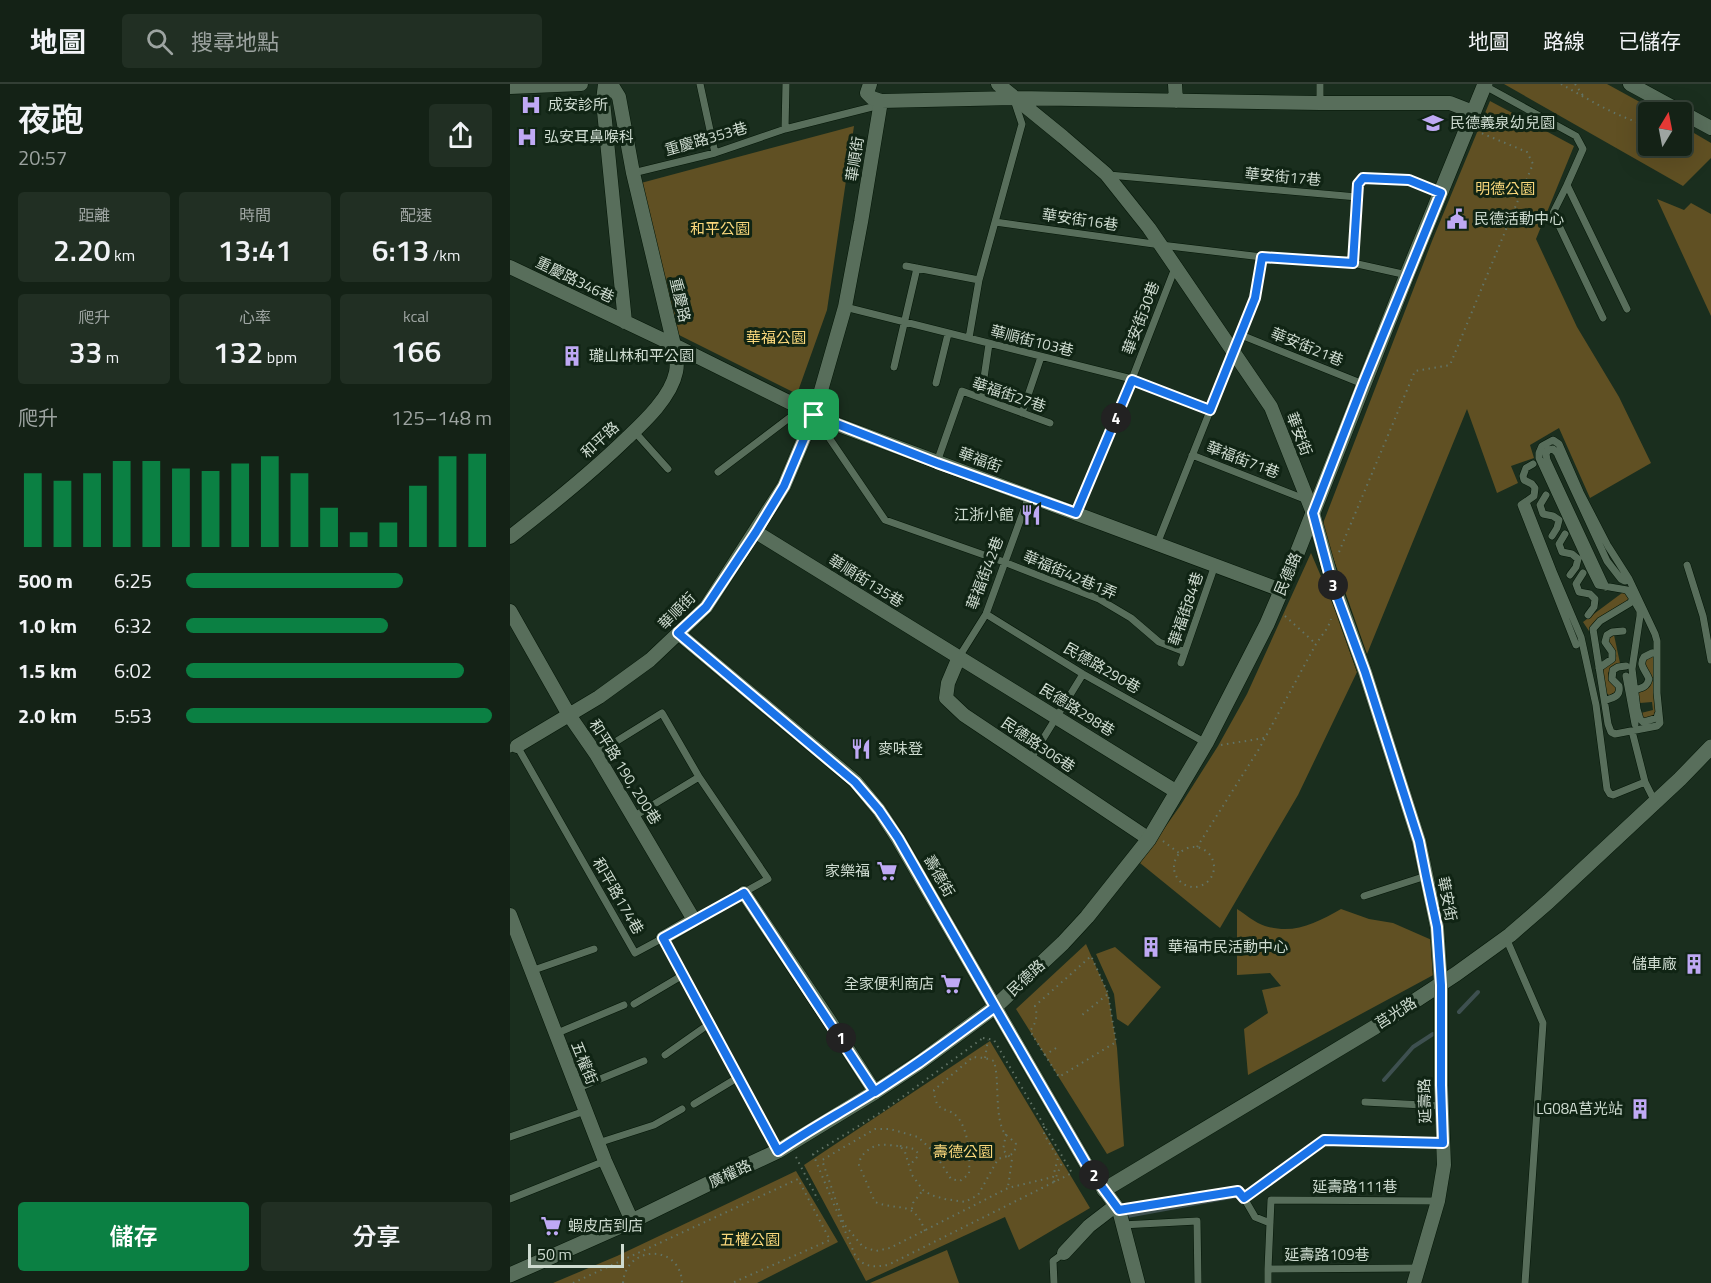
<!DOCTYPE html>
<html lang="zh-TW">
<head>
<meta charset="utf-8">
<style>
  body { margin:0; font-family:"Titillium Web","Noto Sans TC",sans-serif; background:#212f23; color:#f1f3f6; height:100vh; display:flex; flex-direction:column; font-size:22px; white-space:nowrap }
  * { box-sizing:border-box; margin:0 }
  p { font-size:20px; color:#9da4a1 }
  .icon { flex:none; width:33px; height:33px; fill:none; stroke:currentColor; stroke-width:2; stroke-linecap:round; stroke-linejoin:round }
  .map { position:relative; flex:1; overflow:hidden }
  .drawer { display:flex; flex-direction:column; background:#142216; width:510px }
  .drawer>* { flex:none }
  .needle { width:39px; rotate:10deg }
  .controls { position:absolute; left:1128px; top:18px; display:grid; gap:12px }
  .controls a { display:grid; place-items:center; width:54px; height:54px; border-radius:6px; background:#142216; box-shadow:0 6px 24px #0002,0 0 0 2px #333f35; font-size:30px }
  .scale { position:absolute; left:18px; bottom:15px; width:96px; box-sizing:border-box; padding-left:6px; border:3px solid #cedbd0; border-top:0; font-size:16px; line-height:21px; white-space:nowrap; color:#cedbd0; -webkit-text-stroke:4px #102414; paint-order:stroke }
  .pin { position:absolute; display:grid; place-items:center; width:51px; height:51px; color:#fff; margin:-26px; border-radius:12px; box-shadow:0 3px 9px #0006 }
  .km { position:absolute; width:30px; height:30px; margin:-15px; border-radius:50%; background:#222; color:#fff; font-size:16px; line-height:30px; text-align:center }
  .round { display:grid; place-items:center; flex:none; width:63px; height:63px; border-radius:6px; background:#212f23 }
  .headline { display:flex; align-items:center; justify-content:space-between; height:102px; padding:0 18px }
  h1 { font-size:33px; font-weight:600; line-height:45px }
  .stats { display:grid; grid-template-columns:repeat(3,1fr); gap:9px; height:102px; padding:6px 18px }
  .stats div { display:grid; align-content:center; border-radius:6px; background:#212f23; text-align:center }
  .stats b { font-size:30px; font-weight:600 }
  .stats small { font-size:16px; font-weight:400 }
  .stats p { font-size:16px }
  .chart { height:168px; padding:12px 18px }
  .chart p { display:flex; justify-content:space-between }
  .chart svg { width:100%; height:108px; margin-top:6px; stroke:#0b8043; stroke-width:6 }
  .button { display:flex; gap:12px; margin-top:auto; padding:12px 18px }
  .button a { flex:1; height:69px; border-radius:6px; background:#0b8043; color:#fff; font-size:24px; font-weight:600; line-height:69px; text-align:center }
  .button a+a { background:#212f23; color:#f1f3f6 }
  ul { padding:0 18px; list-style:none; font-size:20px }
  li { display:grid; grid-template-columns:96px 72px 1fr; align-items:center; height:45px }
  li i { height:15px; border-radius:8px; background:#0b8043 }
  header { display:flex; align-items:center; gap:36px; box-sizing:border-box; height:84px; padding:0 30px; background:#142216; border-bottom:2px solid #333f35 }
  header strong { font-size:28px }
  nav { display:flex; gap:33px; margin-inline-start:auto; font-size:21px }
  .search { width:420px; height:54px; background:#212f23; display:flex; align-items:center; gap:15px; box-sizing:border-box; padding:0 21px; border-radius:6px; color:#9da4a1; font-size:22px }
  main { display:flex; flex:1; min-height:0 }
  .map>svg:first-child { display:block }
  .green { fill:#605023 }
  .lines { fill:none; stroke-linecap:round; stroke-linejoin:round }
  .stream { stroke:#3e5050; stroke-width:4 }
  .lane-casing { stroke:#041607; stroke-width:8 }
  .street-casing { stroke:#041607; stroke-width:15 }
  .secondary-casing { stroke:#041607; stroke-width:16 }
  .path { stroke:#627466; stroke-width:2; stroke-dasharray:1.5 4.5; stroke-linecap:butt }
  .lane { stroke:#586e5b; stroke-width:7 }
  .street { stroke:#586e5b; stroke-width:14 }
  .secondary { stroke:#586e5b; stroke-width:15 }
  .route-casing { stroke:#fff; stroke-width:12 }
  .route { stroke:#1a73e8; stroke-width:8 }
  .labels { text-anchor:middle; stroke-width:6; stroke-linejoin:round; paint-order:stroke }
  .poi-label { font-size:15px; fill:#cedbd0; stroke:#102414; text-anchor:start }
  .street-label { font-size:15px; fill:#cedbd0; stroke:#102414 }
  .park-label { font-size:15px; fill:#f9d77b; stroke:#102414 }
</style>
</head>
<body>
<header>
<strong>地圖</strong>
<div class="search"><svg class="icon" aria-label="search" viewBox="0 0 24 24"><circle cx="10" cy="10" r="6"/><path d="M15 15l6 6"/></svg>搜尋地點</div>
<nav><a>地圖</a><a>路線</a><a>已儲存</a></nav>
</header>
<main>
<section class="drawer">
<div class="headline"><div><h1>夜跑</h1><p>20:57</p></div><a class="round"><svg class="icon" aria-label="share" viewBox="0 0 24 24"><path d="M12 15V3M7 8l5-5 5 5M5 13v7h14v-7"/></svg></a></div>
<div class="stats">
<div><p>距離</p><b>2.20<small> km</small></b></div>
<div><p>時間</p><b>13:41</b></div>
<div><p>配速</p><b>6:13<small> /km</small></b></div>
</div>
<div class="stats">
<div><p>爬升</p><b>33<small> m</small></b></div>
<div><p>心率</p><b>132<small> bpm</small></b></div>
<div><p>kcal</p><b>166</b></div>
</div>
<div class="chart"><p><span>爬升</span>125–148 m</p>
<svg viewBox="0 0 160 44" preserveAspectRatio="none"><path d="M5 44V14M15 44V17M25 44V14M35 44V9M45 44V9M55 44V12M65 44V13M75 44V10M85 44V7M95 44V14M105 44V28M115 44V38M125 44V34M135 44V19M145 44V7M155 44V6"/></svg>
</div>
<ul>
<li><b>500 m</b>6:25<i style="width:71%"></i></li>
<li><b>1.0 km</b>6:32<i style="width:66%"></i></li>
<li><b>1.5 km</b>6:02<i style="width:91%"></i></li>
<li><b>2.0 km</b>5:53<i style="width:100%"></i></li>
</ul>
<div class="button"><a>儲存</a><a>分享</a></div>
</section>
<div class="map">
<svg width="1201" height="1199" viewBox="0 0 1201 1199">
  <rect width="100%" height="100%" fill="#1a2e1e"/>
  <path class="green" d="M 994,0 L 1097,0 L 1148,28 L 1138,28 L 1138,62 L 1172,62 L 1172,42 L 1201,59 L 1201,74 L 1173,102 Z
    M 980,17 L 1064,62 L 1026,155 L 1067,243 L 1109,313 L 1141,379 L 1080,414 L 1049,344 L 1020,361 L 1024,374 L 1001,382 L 1008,399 L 987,409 L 957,325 L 857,570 L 812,442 L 922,157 Z
    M 344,42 L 317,226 L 287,310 L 167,250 L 131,99 Z
    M 1147,115 L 1174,126 L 1181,119 L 1201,130 L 1201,232 Z
    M 801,469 L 825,525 L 847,588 L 788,711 L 710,844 L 630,779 L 670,722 L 708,662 L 737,610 Z
    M 1112,509 L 1116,509 L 1119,513 L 1117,518 C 1106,525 1083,533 1079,547 L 1073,538 Z
    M 1104,551 L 1110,579 L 1103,582 L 1098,589 L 1100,596 L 1106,604 L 1104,610 L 1099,611 L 1096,609 L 1092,588 C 1102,573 1115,579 1098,557 L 1099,554 Z
    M 1145,571 L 1146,631 L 1135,635 L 1132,633 L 1131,629 L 1143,626 L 1142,618 L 1130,619 L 1128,609 C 1136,605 1141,604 1142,594 L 1135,583 L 1136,574 Z
    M 727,825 C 735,830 745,839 755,842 C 784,851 806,839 831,825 L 859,835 L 883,839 L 924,857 L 927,889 L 738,991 L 734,945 L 758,929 L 752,906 L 771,902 L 760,889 L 727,891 Z
    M 576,860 L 598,910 L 607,964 L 614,1062 L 597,1070 L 506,925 Z
    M 605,863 L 651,903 L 618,942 L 607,935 L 604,910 L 586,870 Z
    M 480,957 L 580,1124 L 509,1166 L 495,1133 L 356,1197 L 294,1081 Z
    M 286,1087 L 328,1158 L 247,1199 L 43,1199 L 107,1172 Z
    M 437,1166 L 449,1199 L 360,1199 Z"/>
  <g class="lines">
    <path class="stream" d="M 949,928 L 968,908
      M 874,996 L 903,963 L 923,950
      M 617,1132 L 726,1112"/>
    <g class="lane-casing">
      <path id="lane" d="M 190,0 L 205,69
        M 975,2 L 1066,52 L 1073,65 L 1057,101 L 1117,225
        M 810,19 L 810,0
        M 275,45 L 276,0
        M 123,89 L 205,69 L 275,45 L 370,21
        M 599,91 L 847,113 L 848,100 L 853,94 L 899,96 L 930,109
        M 1057,101 L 1043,129 L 1093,234
        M 485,138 L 651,161 L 752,173 L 843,179 L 897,191
        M 843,179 L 847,113
        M 396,182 L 469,196
        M 335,223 L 622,295 L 700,326
        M 731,251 L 853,300
        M 459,254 L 469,196 L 512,40 L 504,16
        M 384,283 L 407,184
        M 426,299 L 438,250
        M 471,314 L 479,260
        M 512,329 L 531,273
        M 307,336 L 375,436 L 494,478 L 589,515 L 621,534 L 649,558 L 675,568
        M 124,347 L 158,385
        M 1043,356 L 1049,360 L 1070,408 L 1098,462 L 1119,495 L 1145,550 L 1147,557 L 1147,609 L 1150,639 L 1147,642 L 1105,650 L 1101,648 L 1098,640 L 1083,545 L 1090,537 L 1120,519 L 1123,515 L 1117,506 L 1088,501 L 1080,485 L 1029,374 L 1029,369 L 1032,362 Z
        M 682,371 L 797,416
        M 427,378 L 452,307 L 540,339
        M 1023,380 L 1016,384 L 1013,392 L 1014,396 L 1022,400 L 1025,404 L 1024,412 L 1011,421 L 1066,561
        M 208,388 L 291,325
        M 1036,411 L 1030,421 L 1033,430 L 1043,432 L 1049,436 L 1047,444 L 1042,452
        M 1016,418 L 1043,487 L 1071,553 L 1086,621 L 1097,705 L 1100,710 L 1103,711 L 1135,698
        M 566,429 L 622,295 L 665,184
        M 1055,450 L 1049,460 L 1052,468 L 1062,470 L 1068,475 L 1066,483 L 1060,491
        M 647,460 L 745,214 L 752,173
        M 1177,481 L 1193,532 L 1201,576
        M 1073,489 L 1066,500 L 1069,508 L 1080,510 L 1085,515 L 1084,523 L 1078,531
        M 1096,503 L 1037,376 L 1036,370 L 1038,366 L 1043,365 L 1047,369 L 1097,477 L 1111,495 L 1115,497 L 1119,495
        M 1123,515 L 1130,527 L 1130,532 L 1122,585 L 1127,625 L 1130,635 L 1133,638 L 1147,634 L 1148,630
        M 476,530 L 573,590 L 696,659
        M 449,573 L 476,530 L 519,412
        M 671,579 L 705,481
        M 1089,584 L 1102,575 L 1102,568 L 1095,558 L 1097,551 L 1102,548 L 1113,547
        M 1116,592 L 1125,640
        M 1124,606 C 1132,604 1137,603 1139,595 C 1136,586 1128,582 1134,573 L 1142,569
        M 1095,617 C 1103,613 1111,613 1109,602 L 1102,595 L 1103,586 L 1108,583 L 1116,582
        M 1122,647 L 1135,698 L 1145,718
        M 0,665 L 7,662 L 125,869 L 153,854 L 268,1067
        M 86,670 L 152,629 L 189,693
        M 520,676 L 573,590
        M 123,733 L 189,693 L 258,795 L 184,836
        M 854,812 L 916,792
        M 996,854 L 1033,939 L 1015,1199
        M 21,887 L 84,865
        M 124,920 L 173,891
        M 45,950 L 114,921
        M 155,971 L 199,940
        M 66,1005 L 134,977
        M 855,1018 L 932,1022
        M 184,1020 L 227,994
        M 0,1053 L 75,1027
        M 88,1059 L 144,1041 L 172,1025
        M 0,1115 L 95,1077
        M 760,1139 L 745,1133 L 734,1114 L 814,1056 L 933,1059
        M 612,1141 L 687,1137 L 688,1199
        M 909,1184 L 758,1185 L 761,1116 L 928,1117
        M 544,1199 L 543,1177 L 554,1169
        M 758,1199 L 758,1185"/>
    </g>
    <g class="street-casing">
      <path id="street" d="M 95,0 L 93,17 L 115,238
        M 360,0 L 357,9 L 362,14 L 371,17 L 503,14 L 810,19 L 940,19 L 963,28
        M 488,0 L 553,53 L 596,90 L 639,144 L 761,323 L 803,429 L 821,493 L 855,588 L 909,757 L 927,843 L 931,901 L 931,1001 L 934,1081 L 928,1117 L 904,1199
        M 665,0 L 666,17
        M 1120,0 L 1201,44
        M 0,3 L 71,0
        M 0,183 L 164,261 L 315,336 L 771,506
        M 246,448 L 667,708
        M 0,453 C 40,422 80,390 117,354 C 134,338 161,313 166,288 C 168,279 166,270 164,261 L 123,89 L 109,13 L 101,0
        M 0,527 L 59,631 L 86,670 L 184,836 L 153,854
        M 168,549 L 345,697 L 369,726 L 388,755 L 579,1085 L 609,1126 L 628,1199
        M 449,573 L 438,599 L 436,614 L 454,631 L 639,755
        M 7,662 L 89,613 L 140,576 L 196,523 L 274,402 L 304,331 L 335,223 L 351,138 L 371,17
        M 234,809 L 319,936 L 365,1008
        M 0,831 L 95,1077 L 122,1137
        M 554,1169 L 579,1142 L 605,1122"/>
    </g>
    <g class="secondary-casing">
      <path id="secondary" d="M 594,1106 L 865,943 L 946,890 L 1000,851 L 1038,818 L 1170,695 L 1201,663
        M 0,1191 L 122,1137 L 210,1094 L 268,1067 L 365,1008 L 409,979 L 485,923 L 553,859 L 577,833 L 639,755 L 696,659 L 757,540 L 786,472 L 897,191 L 975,0"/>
    </g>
    <path class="path" d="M 1051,0 C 1078,15 1108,34 1138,41
      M 1065,0 L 1074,13
      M 1172,48 L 1173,47
      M 1163,62 L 1166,69 L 1182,72
      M 829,468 L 905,287 L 940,281 L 1023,80 L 1017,68 L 971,49
      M 775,532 L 806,560
      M 711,661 L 754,654
      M 653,757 L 669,769
      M664 783a20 20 0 1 1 40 0a20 20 0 1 1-40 0Z
      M 687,763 L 749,665 L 806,560 L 818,543 L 821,535
      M 473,954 L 484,956 L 562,1089 L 378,1181 C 364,1183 354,1184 345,1171 L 303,1070 L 373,1027 Z
      M 546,964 L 535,971 L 549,993 L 606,958 L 598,910 L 572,931
      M 535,971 L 520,947 C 526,939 528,932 525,922 L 581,872 L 598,909
      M 475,974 L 478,956
      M 496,1050 L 493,1066 L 502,1075 L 498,1103
      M 390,1062 L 404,1065 L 408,1069 L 407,1073 L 401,1080
      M 286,1073 L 308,1116
      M 544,1098 L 553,1076
      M 622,1124 L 726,1107
      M 402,1125 L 403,1119 L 413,1106
      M 415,1147 C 403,1115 391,1128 365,1118 L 349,1081 C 349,1071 360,1063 369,1061 C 375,1060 384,1062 390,1062 L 395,1068 L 402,1091 L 413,1106 L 421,1111 L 435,1115 L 455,1118 L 468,1111 L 488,1075 C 498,1071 505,1073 506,1060 C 503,1056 498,1053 495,1050 C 484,1033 490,998 484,977 L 475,974 L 463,973 L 424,1006 C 426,1033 438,1020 449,1035 C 459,1050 460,1072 459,1090 L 450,1097 L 441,1095 L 424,1068 L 408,1053 L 380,1045 L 365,1045 L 312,1076 L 334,1140 L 353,1163 L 366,1167 L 380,1164 L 498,1104 L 543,1093 L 548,1074 L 534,1050 L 534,1041
      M 63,1199 L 288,1095 L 320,1156 L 222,1199
      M 113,1199 C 116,1160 171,1160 172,1199"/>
    <use href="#lane" class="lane"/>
    <use href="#street" class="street"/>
    <use href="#secondary" class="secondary"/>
  </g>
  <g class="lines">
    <g class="route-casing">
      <path id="route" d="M 304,331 L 274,402 L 246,448 L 196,523 L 168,549 L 345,698 L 369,726 L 388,754 L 485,923 L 409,979 L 365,1008 L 234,809 L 153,854 L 268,1067 C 300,1045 334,1027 367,1006 C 408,980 446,952 485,923 L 579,1085 L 609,1126 L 728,1107 L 734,1114 L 814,1056 L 933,1059 L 931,1001 L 931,901 L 927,843 L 916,792 L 909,757 L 855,588 L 820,493 L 803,429 L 853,300 L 931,109 L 899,96 L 853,94 L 848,100 L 843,179 L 752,173 L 745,214 L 700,326 L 622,296 L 566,429 L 427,379 L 304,331"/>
    </g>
    <use href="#route" class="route"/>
  </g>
  <defs>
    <g id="hospital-bare" transform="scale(1.62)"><path d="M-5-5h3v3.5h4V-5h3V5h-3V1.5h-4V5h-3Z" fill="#bfa9f4" stroke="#102414" stroke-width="2.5" paint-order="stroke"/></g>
    <g id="school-bare" transform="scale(1.62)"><path d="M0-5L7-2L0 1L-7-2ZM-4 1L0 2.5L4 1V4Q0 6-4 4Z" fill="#bfa9f4" stroke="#102414" stroke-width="2.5" paint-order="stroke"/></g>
    <g id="civic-bare" transform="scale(1.62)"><path d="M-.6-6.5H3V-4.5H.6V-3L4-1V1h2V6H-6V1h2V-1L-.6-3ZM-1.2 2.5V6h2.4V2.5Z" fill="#bfa9f4" stroke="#102414" stroke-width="2.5" paint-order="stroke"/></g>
    <g id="building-bare" transform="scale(1.62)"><path d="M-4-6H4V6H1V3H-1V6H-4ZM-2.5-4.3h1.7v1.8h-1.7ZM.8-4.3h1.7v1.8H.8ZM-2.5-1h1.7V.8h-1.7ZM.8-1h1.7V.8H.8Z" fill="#bfa9f4" stroke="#102414" stroke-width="2.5" paint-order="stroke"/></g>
    <g id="restaurant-bare" transform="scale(1.62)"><path d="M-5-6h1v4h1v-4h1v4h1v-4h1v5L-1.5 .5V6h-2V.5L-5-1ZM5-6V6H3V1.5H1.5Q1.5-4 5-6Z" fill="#bfa9f4" stroke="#102414" stroke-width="2.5" paint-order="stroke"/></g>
    <g id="supermarket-bare" transform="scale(1.62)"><path d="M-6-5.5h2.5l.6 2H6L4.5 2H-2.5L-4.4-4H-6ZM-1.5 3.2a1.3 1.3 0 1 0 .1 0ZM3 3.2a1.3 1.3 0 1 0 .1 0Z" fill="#bfa9f4" stroke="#102414" stroke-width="2.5" paint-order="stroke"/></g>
  </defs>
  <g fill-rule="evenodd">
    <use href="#hospital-bare" x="21" y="21"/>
    <use href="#school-bare" x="923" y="39"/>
    <use href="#hospital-bare" x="17" y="53"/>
    <use href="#civic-bare" x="947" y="135"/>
    <use href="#building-bare" x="62" y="272"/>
    <use href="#restaurant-bare" x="521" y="431"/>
    <use href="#restaurant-bare" x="351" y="665"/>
    <use href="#supermarket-bare" x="377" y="787"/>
    <use href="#building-bare" x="641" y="863"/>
    <use href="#building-bare" x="1184" y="880"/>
    <use href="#supermarket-bare" x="441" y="900"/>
    <use href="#building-bare" x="1130" y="1025"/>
    <use href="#supermarket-bare" x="41" y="1142"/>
  </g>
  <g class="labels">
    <g class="poi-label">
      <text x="38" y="26">成安診所</text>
      <text x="940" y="44">民德義泉幼兒園</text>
      <text x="34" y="58">弘安耳鼻喉科</text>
      <text x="964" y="140">民德活動中心</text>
      <text x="79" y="277">瓏山林和平公園</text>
      <text x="504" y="436" text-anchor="end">江浙小館</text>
      <text x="368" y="670">麥味登</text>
      <text x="360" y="792" text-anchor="end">家樂福</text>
      <text x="658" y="868">華福市民活動中心</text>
      <text x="1167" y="885" text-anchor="end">儲車廠</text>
      <text x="424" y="905" text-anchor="end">全家便利商店</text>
      <text x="1113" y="1030" text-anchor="end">LG08A莒光站</text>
      <text x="58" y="1147">蝦皮店到店</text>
    </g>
    <g class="street-label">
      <text transform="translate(196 55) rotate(-16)" y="5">重慶路353巷</text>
      <text transform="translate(345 75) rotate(-81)" y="5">華順街</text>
      <text transform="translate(773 93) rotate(5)" y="5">華安街17巷</text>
      <text transform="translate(570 136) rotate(8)" y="5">華安街16巷</text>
      <text transform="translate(65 196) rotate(26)" y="5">重慶路346巷</text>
      <text transform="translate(170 216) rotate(77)" y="5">重慶路</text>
      <text transform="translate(631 234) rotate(-69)" y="5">華安街30巷</text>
      <text transform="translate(522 257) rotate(14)" y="5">華順街103巷</text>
      <text transform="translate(797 263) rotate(22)" y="5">華安街21巷</text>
      <text transform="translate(499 311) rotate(19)" y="5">華福街27巷</text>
      <text transform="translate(789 350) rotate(69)" y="5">華安街</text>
      <text transform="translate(90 356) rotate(-43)" y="5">和平路</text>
      <text transform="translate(470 376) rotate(20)" y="5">華福街</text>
      <text transform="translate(733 376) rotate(21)" y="5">華福街71巷</text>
      <text transform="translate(475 489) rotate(-69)" y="5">華福街42巷</text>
      <text transform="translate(778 490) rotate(-67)" y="5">民德路</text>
      <text transform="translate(560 491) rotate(23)" y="5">華福街42巷1弄</text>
      <text transform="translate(356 497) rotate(32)" y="5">華順街135巷</text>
      <text transform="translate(676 525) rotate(-71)" y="5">華福街84巷</text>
      <text transform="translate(167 527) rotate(-45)" y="5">華順街</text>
      <text transform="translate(592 584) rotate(30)" y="5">民德路290巷</text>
      <text transform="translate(567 626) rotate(32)" y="5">民德路298巷</text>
      <text transform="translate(528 661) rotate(34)" y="5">民德路306巷</text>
      <text transform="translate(115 688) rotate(58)" y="5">和平路 190, 200巷</text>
      <text transform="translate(429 792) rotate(60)" y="5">壽德街</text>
      <text transform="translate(108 812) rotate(60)" y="5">和平路174巷</text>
      <text transform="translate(937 815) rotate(79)" y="5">華安街</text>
      <text transform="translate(516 894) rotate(-43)" y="5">民德路</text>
      <text transform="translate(886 929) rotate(-32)" y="5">莒光路</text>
      <text transform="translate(74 979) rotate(68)" y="5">五權街</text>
      <text transform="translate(915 1017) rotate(-92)" y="5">延壽路</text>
      <text transform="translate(220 1090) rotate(-25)" y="5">廣權路</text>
      <text x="845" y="1108">延壽路111巷</text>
      <text x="817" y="1176">延壽路109巷</text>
    </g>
    <g class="park-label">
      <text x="995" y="110">明德公園</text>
      <text x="210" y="150">和平公園</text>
      <text x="266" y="259">華福公園</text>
      <text x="453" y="1073">壽德公園</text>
      <text x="240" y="1161">五權公園</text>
    </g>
  </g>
</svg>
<div class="controls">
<a><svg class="needle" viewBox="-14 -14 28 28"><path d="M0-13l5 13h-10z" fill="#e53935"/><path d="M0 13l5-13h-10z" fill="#9da4a1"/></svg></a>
</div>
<div class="scale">50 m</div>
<div class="pin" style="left:304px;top:331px;background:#1e9e55"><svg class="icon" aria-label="arrive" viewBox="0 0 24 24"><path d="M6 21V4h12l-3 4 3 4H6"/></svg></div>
<b class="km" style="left:331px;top:954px">1</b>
<b class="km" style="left:584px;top:1091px">2</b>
<b class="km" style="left:823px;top:501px">3</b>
<b class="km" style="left:606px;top:334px">4</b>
</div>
</main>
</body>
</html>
